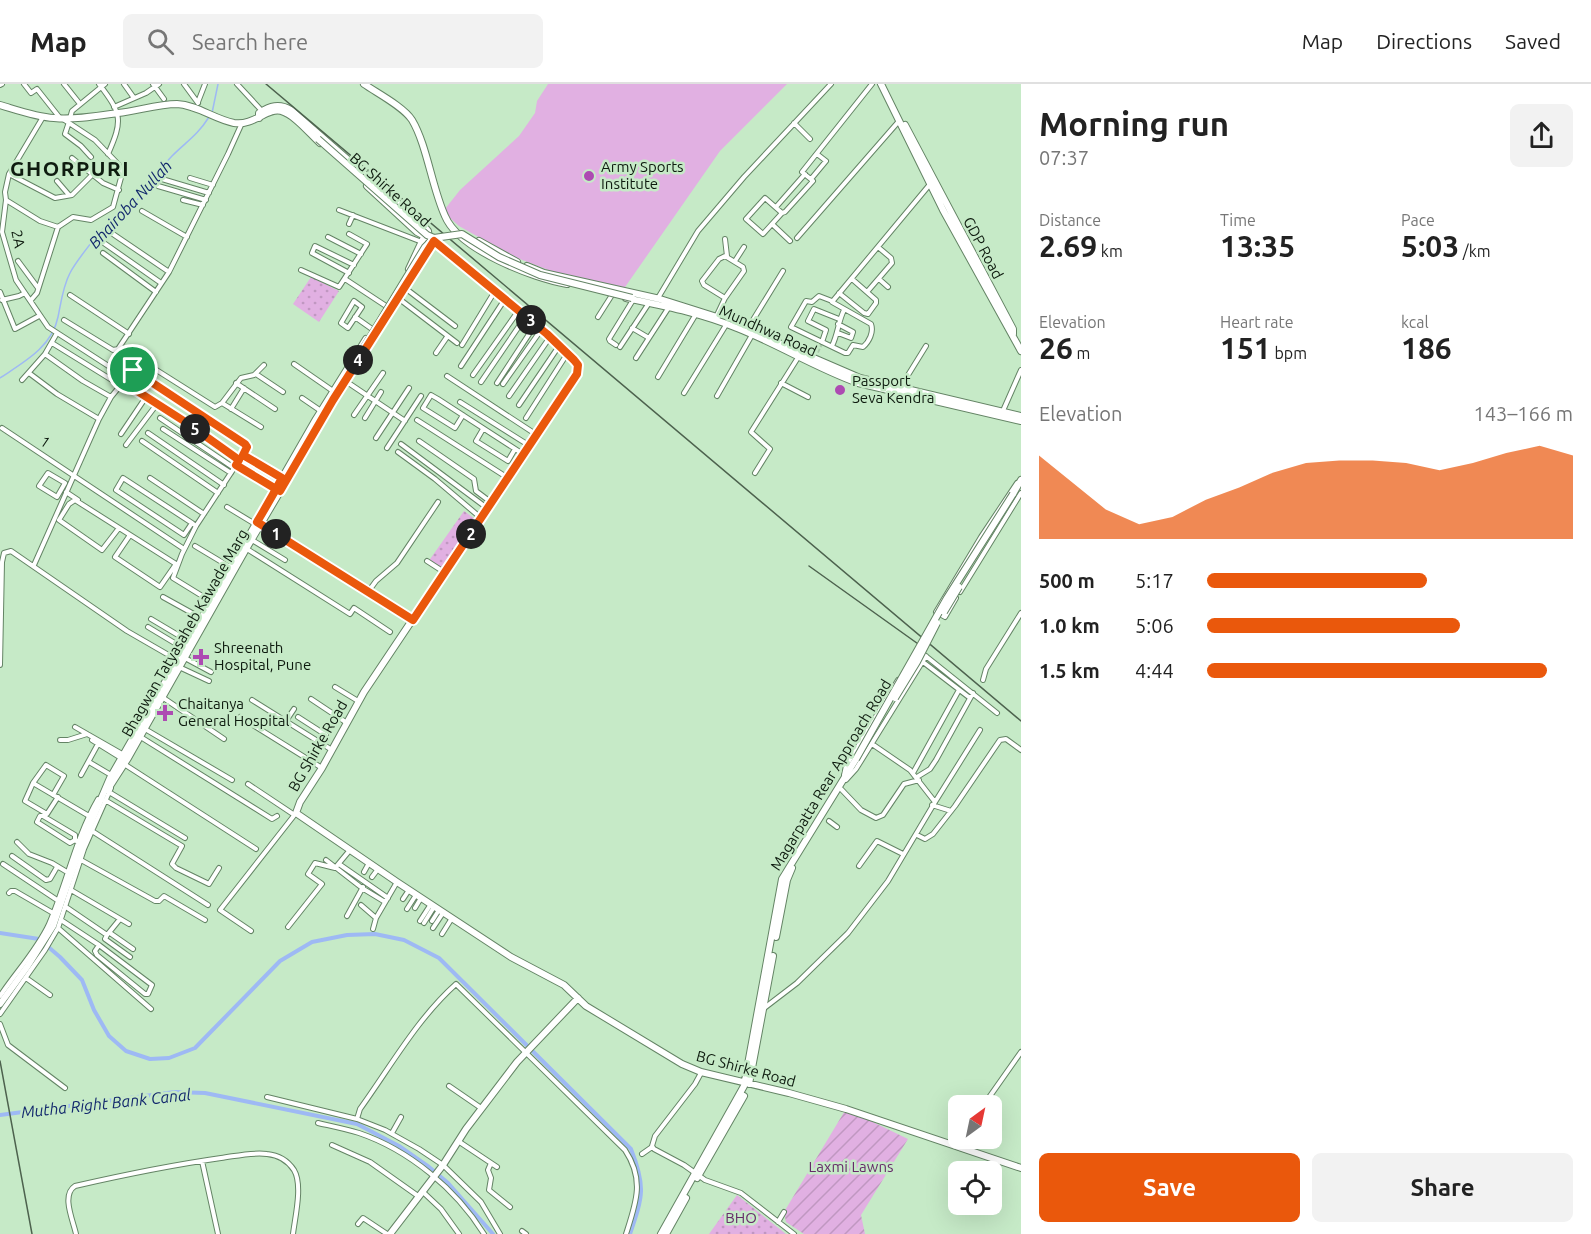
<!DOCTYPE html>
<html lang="en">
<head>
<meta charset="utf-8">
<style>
  body { margin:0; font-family:Ubuntu,sans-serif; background:#f2f2f2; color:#222; height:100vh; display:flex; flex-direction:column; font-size:22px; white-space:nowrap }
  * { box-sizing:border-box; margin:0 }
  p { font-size:20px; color:#767676 }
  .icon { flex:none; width:33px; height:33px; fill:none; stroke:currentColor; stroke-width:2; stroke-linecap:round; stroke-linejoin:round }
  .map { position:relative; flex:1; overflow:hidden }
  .drawer { display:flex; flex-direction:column; background:#fff; width:570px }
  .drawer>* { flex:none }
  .needle { width:39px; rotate:33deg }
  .tools { position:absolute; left:948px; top:1011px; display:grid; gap:12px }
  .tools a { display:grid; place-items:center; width:54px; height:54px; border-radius:9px; background:#fff; box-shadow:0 6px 24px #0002; font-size:30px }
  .pin { position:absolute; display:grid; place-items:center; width:51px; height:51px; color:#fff; margin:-26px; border:3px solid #fff; border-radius:50%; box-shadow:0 2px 6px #0007 }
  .km { position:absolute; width:30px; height:30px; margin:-15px; border-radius:50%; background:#222; color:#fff; font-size:16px; line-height:30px; text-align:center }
  .round { display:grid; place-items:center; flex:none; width:63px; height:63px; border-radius:9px; background:#f2f2f2 }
  .headline { display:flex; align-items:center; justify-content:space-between; height:102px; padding:0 18px }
  h1 { font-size:33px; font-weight:700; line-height:45px }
  .metrics { display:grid; grid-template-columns:repeat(3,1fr); gap:9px; height:102px; padding:6px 18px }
  .metrics div { display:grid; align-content:center }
  .metrics b { font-size:30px; font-weight:700 }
  .metrics small { font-size:16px; font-weight:400 }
  .metrics p { font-size:16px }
  .chart { height:168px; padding:12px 18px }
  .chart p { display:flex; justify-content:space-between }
  .chart svg { width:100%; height:108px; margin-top:6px; fill:#ea580c; opacity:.7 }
  .action { display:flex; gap:12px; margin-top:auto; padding:12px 18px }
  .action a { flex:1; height:69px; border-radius:9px; background:#ea580c; color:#fff; font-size:24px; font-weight:700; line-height:69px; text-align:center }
  .action a+a { background:#f2f2f2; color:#222 }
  ul { padding:0 18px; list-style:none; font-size:20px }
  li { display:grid; grid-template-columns:96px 72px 1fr; align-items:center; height:45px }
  li i { height:15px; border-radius:8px; background:#ea580c }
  header { display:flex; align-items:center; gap:36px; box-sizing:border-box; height:84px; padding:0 30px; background:#fff; border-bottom:2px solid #e0e0e0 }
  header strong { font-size:28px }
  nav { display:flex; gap:33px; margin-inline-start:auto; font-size:21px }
  .search { width:420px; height:54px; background:#f2f2f2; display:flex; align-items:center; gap:15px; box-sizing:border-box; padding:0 21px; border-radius:9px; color:#767676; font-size:22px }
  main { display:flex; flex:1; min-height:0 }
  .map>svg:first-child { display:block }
  .grass { fill:url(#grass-dots) }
  .garden { fill:url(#garden-furrows) }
  .pitch { fill:#e1b0e2 }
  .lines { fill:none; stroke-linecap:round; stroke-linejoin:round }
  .stream { stroke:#9eb9f4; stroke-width:1.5 }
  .canal { stroke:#9eb9f4; stroke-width:4 }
  .street-tunnel { stroke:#aacbab; stroke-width:4; stroke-dasharray:4 2; stroke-linecap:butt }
  .street-casing { stroke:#648465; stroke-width:6 }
  .secondary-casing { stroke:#648465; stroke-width:8 }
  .street { stroke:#fff; stroke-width:4 }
  .secondary { stroke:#fff; stroke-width:6 }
  .rail { stroke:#4d624e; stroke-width:1.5 }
  .secondary-bridge-casing { stroke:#648465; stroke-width:8; stroke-linecap:butt }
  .secondary-bridge { stroke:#fff; stroke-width:6 }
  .route-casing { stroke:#fff; stroke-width:12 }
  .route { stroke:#ea580c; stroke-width:8 }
  .poi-dot { fill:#ad4bb2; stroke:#c6eac7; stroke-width:2 }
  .labels { text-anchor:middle; stroke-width:5; stroke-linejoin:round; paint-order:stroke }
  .poi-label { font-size:15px; fill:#0e1b0f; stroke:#c6eac7; text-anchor:start }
  .street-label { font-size:15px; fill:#0e1b0f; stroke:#c6eac7 }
  .park-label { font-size:15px; fill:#662b69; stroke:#c6eac7 }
  .water-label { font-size:16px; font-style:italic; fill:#13296d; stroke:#c6eac7 }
  .district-label { font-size:21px; font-weight:bold; letter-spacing:1.5px; fill:#0e1b0f; stroke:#c6eac7 }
</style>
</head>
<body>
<header>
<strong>Map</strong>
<div class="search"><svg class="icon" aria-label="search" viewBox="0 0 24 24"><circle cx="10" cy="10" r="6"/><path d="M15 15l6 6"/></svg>Search here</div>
<nav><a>Map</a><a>Directions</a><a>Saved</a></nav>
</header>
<main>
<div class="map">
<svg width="1021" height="1150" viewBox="0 0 1021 1150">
  <defs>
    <pattern id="grass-dots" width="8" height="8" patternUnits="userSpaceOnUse" patternTransform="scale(1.5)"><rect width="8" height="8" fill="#e1b0e2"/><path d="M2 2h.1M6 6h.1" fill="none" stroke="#c097c1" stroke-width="1.8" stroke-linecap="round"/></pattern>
    <pattern id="garden-furrows" width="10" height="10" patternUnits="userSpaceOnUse" patternTransform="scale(1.5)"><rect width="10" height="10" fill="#e1b0e2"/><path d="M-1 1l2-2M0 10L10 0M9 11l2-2" fill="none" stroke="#c097c1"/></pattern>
  </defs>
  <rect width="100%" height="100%" fill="#c6eac7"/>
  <path class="grass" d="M 311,193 L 339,207 L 319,238 L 293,220 Z
    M 464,427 L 475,435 L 440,486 L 428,478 Z
    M 737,1111 L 786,1150 L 709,1150 Z"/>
  <path class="garden" d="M 846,1025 L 908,1055 L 861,1131 L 865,1150 L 804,1150 L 786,1138 L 784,1128 Z"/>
  <path class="pitch" d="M 548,0 L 787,0 L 720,67 L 623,206 L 556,189 L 512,172 L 459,142 L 449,133 L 445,125 L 460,106 L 519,52 L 535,29 L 537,17 Z"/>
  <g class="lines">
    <path class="stream" d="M 212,29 L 218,0
      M 0,294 C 24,278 52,263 58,233 C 61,218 63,202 70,189 C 75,179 98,149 106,142 C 116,132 128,125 138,115 C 151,102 159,85 172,72 C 187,57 197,52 209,33"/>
    <path class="canal" d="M 0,849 L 39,855 L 60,873 L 82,896 L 94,926 L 109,952 L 126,967 L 150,975 L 169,974 L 195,964 L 280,877 L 312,858 L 347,851 L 375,850 L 404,856 L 439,874 L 631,1065 C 646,1103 643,1112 630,1150
      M 0,1031 L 175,1008 L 205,1009 L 357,1040 L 399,1062 L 429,1083 L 448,1099 L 493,1150"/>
    <path class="street-tunnel" d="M 817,268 L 821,260"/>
    <g class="street-casing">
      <path id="street" d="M 24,0 L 31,9 L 37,5 L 60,34
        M 64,0 L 80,20
        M 99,0 C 122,30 123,36 108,70
        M 124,0 L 134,14
        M 153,0 L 164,15
        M 184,0 L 198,19
        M 237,0 L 262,27
        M 0,1 L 2,0
        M 198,18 L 205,0
        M 114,23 L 146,9 L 159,0
        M 43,33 L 9,90 L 5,108 L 6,116 L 2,148 L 16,196 L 48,243 L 127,294
        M 70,34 L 72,27 L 105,0
        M 794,39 L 810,55
        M 68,41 L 65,50 L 81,62 L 91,73
        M 72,74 L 103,99 L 119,106
        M 9,90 L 55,114 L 72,111 L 92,91
        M 190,94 L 213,101
        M 162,95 L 209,109
        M 811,95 L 826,77 L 817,70
        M 57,97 L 69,111
        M 158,102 L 206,116
        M 765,114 L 782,129 L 763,150 L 746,135 Z
        M 6,116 L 40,137 L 58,143 L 73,133 L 91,136 L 113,123 L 122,90 L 119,81 L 95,56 L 63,35
        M 183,116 L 203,121
        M 776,123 L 805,90
        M 339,126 L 422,158
        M 142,127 L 187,153
        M 782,129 L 785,128 L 813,97 L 802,88 L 872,0
        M 349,140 L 353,131
        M 772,140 L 790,157
        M 110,148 L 169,188
        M 328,153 L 361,170
        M 797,154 L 899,37
        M 725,155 L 727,172
        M 101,157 L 161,199
        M 103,169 L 156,208
        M 18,177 L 38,204
        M 735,177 L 744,163
        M 301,186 L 339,203 L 367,160 L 349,150
        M 349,189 L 312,169 L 315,162 L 354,181
        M 345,195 L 386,222
        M 879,195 L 888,203
        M 405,204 L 455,242
        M 0,208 L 15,245 L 39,232
        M 867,208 L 892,179 L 891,174 L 878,163
        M 839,209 L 864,229 L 868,230 L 876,219 L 876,216 L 852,195
        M 70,211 L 129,250
        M 398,214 L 457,259
        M 658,214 L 698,147 L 744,93 L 831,0
        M 2,216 L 19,212 L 25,209
        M 31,216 L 37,209 L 58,143
        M 354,217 L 362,223 L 348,244 L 341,239 Z
        M 832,217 L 819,212 L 812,218 L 806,217 L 791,243 L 845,269 L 848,269 L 853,261 L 863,263 C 869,258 874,248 871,240 L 832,218 L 931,99
        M 355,233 L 372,245
        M 598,233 L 612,211
        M 716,233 L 725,214 L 704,201 L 702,197 L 719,175 L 725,172 L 743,183 L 744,187 L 725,214
        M 64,236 L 113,266 L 118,265 L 169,188 L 228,70 L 242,39
        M 632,244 L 649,254
        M 748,244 L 783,187
        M 838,249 L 851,254 L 853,248 L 838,240
        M 822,258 L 826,246 L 808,237 L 814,225 L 839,235
        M 52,259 L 120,301
        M 462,261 L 495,207
        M 616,261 L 610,257 L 609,255 L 633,216
        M 832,262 C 838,250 838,238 844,226
        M 120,263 L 215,323 L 222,319 L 241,294 L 254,291 L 264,281
        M 620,263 L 649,219
        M 436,269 L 447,253
        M 45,270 L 83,297 L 111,313
        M 636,274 L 669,223
        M 294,280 L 333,307
        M 461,282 L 505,215
        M 133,286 L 247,361 L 246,366 L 196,442 L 182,470 L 173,494 L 212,518
        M 29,289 L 57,310 L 99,335
        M 256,290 L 283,308
        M 473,291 L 519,226
        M 447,292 L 537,351
        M 658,293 L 696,230
        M 22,296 L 45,270 L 57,249
        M 344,296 L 405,337
        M 123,298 L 187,339 L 239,376
        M 481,298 L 526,232
        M 236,299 L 275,325
        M 497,299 L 535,241
        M 781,299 L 808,313
        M 503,300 L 541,246
        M 900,304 L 926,262
        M 684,309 L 726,241
        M 509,312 L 550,253
        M 717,312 L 752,251
        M 302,314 L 321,327
        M 460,318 L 530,362
        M 222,319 L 261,343
        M 519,321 L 559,262
        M 231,325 L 244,304
        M 1002,329 L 1021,286
        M 354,331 L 383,289
        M 463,331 L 455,344 L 423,324 L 431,311 L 438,315 L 523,370
        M 160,334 L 234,384
        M 365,334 L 381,308
        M 526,334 L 567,270
        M 417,336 L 508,394
        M 2,344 L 184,465
        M 163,345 L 231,389
        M 483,345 L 476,357 L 508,377 L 515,365
        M 148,349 L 224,401
        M 121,350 L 146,313
        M 376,354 L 409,304
        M 142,357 L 218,409
        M 419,357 L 474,395 L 476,407 L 492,419
        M 401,360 L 487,424
        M 126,361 L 157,320
        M 387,364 L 421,312
        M 398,368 L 435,395 L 481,434
        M 243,371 L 282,394
        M 236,381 L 276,405
        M 48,389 L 65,399 L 57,413 L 39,402 Z
        M 755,389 L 770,365 L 751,348 L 799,272
        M 150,394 L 204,430
        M 66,408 L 78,416
        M 227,423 L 255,440
        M 192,439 L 184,451 L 116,406 L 123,394 L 192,439 L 196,442
        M 259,439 L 413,536
        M 119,444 L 102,466 L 59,436 L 69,420 L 75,416 L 176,480 L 160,503 L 115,473 L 130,451
        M 252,456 L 285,476
        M 195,462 L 230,483
        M 247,465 L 350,530 L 354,524 L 390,548
        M 427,477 L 444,488
        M 34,481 L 99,335 L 111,313 L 133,286 L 139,275
        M 368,508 L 376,497 L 397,479 L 438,418
        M 960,508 L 1021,409
        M 163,513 L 201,534
        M 956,514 L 945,533 L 936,528 L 981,453 L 1017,399
        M 151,535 L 188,557
        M 148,543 L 183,564
        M 922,569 L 997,629
        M 185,574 L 211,588
        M 923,578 L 970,614
        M 0,581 L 2,478 L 4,469 L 11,467 L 127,547 L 179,577
        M 179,583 L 209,597
        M 983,596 L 986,585 L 1021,529
        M 335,603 L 358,617
        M 162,613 L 224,655
        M 311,615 L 347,639
        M 252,616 L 332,666
        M 240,633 L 322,684
        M 298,633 L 326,651 L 321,659
        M 286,637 L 294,625
        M 75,643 L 124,671
        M 145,645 L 232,696
        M 139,652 L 272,735 L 277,732
        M 60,656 L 68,656 L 87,650
        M 92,656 L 121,674
        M 872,660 L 910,686 L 935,718
        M 89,678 L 111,691
        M 124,680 L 256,765
        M 913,689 L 959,606
        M 81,691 L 98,660
        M 844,691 L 846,682 L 898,596
        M 917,693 L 930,685 L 936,676 L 973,609
        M 846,696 L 856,685 L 926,572
        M 33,699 L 89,732
        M 248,700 L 293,730
        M 841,705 L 861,726 L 876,734 L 883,731 L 904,700 L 919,696
        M 109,708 L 185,754
        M 53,711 L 64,692 L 46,681 L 33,699 L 25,717 L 47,730 L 58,713
        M 105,716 L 182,762 L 172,780 L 176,784 L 209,800 L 219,784
        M 932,721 L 951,727
        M 829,737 L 837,743
        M 92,747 L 208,821
        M 917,751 L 925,755 L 933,750 L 955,722 L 1000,656 L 1006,655 L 1021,666
        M 75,756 L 75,751 L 43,732 L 40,732 L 37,738 L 70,759 L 75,756 L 78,758
        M 17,758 L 29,770 L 52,779 L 67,788
        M 12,772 L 46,796 L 50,795 L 57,783
        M 81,776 L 155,817 L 159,817 L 164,812 L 205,836
        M 326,776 L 362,804 L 385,818
        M 3,780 L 57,816
        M 339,780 L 388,814
        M 859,782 L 877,757 L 903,770
        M 364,788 L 369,779
        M 372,793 L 378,785
        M 71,806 L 129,840
        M 9,809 L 11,807 L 15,807 L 53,829
        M 403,815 L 409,806
        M 361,821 L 376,834 L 373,845
        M 66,823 L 107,851 L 120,835
        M 415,824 L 421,814
        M 407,825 L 416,811
        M 347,832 L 363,803
        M 376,834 L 397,798
        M 61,836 L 99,861 L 152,901 L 148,910 L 145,910 L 97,871 L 95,867 L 99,861
        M 420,837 L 431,820
        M 432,837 L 439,826
        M 424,839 L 434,823
        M 288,843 L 322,800 L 308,790 L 315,779 L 335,784 L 350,766
        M 58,844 L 151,925
        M 433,844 L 443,829
        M 251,847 L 220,826 L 296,729
        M 110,849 L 133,865
        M 442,850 L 452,834
        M 107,851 L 105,855 L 130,873
        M 26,894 L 50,911
        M 0,912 C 16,888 37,866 49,840 C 67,799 75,755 98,715
        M 763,925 L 797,899 L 848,849 L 888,797 L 935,718 L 980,646
        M 0,930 L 45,866 L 58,844 L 84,765 L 111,704
        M 0,940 L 8,961 L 65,1004
        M 701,989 L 695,1000 L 655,1052 L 652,1062 L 654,1065 L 684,1081 L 705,1096 L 741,1109 L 794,1150
        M 449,1002 L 481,1024
        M 267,1013 L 357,1035 L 385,1046 L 419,1065 L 443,1081 L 481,1118 L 500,1150
        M 983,1022 L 1021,968
        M 357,1035 L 360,1025 C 391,982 417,935 456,900 L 625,1066 C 645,1096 636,1119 626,1150
        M 318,1039 C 331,1042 346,1045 359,1049 C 409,1066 456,1105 484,1150
        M 392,1049 L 401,1033
        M 458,1057 L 497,1083
        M 332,1061 L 370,1078 L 418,1112
        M 642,1070 L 652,1063
        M 202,1077 L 218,1150
        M 491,1079 L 488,1086 L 491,1094 L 489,1106 L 510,1123
        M 423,1108 L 441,1125 L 459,1150
        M 778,1138 L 784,1128
        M 358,1140 L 363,1134 L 387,1150
        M 522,1147 L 526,1150
        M 76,1150 C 73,1136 61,1111 75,1102 C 123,1091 172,1081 221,1074 C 236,1072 252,1068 267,1070 C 278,1071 288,1077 294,1086 C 303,1101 295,1133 293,1150"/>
    </g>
    <g class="secondary-casing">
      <path id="secondary" d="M 364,0 C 377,9 404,23 412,36 C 427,61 432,104 445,132 C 459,166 533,194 567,200
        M 881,0 L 943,126 L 1021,267
        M 0,21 C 17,26 36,33 54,34 C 74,36 97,32 118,29 C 137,27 158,20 177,20 C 197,21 214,35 234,39 C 254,42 268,23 281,27 C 295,31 309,49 320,59
        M 259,34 L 259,29 C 270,22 279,19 291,26 L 424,142 L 428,147 L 429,155
        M 905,41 L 1013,245 L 1013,250
        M 367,102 L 417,148 L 434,157 L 547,250 L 574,276 L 578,281 L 577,290 L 364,608 L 322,684 L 300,718 L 296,729 L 397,798 L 511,873 L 564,901 L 586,922 L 682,980 L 701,988 L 789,1009 L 846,1025 L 1021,1084
        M 479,157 L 517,178
        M 527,182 L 544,189 L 660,215 L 717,233
        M 409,185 L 424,153
        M 626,214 C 664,222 701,229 737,244 C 778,260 816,284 858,299 L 1021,337
        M 389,227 L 434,157
        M 765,253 L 860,294 L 1021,332
        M 1013,410 L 1021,396
        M 108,705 L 128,674 L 246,465 L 355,281
        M 776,853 L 787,796 L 792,784
        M 0,920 L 27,883 L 53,842 L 80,764 L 110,694 L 316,335 L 366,255
        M 749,1000 L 773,872
        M 697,1094 L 744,1012
        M 390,1150 L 443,1081 L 466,1045 L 517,978 L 578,914
        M 661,1150 L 744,1002 L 782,795 L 856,675
        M 666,1150 L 686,1114"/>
    </g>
    <use href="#street" class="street"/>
    <use href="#secondary" class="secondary"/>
    <path class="rail" d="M 266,0 L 1021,637
      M 809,482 L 921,562
      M 0,977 L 32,1150"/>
    <g class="secondary-bridge-casing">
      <path id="secondary-bridge" d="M 318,55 L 427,151 L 434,154 L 462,150 L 499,173 L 540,191 L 632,214
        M 352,283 L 425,163 L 434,154
        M 944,528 L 959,503
        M 895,614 L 917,578 L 937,539
        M 856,675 L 947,514 L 1013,410"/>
    </g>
    <use href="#secondary-bridge" class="secondary-bridge"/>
  </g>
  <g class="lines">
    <g class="route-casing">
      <path id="route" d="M 133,286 L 245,360 L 247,363 L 243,371 L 282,394 C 274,409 266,423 257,438 L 413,536 L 577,290 L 578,281 L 574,276 L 547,250 L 434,157 L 333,316 L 280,407 L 276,405 L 236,381 L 239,376 L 187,339 L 123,298 L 133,286"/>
    </g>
    <use href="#route" class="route"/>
  </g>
  <g class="poi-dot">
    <circle cx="589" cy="92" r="6"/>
    <circle cx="840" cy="306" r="6"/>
    <path d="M198 564h6v6h6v6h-6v6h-6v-6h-6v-6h6z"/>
    <path d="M162 620h6v6h6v6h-6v6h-6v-6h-6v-6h6z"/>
  </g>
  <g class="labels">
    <g class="poi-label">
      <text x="601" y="88">Army Sports<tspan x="601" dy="17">Institute</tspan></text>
      <text x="852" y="302">Passport<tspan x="852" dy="17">Seva Kendra</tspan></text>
      <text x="214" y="569">Shreenath<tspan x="214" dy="17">Hospital, Pune</tspan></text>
      <text x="178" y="625">Chaitanya<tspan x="178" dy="17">General Hospital</tspan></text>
    </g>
    <g class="street-label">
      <text transform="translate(390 106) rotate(42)" y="5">BG Shirke Road</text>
      <text transform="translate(18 155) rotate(79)" y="5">2A</text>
      <text transform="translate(983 164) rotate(62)" y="5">GDP Road</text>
      <text transform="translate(768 247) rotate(24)" y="5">Mundhwa Road</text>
      <text transform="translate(45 358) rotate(34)" y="5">1</text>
      <text transform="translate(185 549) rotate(-60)" y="5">Bhagwan Tatyasaheb Kawade Marg</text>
      <text transform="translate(318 662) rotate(-60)" y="5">BG Shirke Road</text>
      <text transform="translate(831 691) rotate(-59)" y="5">Magarpatta Rear Approach Road</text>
      <text transform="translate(746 985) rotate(15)" y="5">BG Shirke Road</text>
    </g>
    <g class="park-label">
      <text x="851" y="1088">Laxmi Lawns</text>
      <text x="741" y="1139">BHO</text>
    </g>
    <g class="water-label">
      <text transform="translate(130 120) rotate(-47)" y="6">Bhairoba Nullah</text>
      <text transform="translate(106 1019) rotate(-6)" y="6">Mutha Right Bank Canal</text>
    </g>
    <g class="district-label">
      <text x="70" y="92">GHORPURI</text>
    </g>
  </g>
</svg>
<div class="tools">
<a><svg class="needle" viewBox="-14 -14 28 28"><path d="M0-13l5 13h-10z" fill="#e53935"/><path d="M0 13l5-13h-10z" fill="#767676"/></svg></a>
<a><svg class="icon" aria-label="locate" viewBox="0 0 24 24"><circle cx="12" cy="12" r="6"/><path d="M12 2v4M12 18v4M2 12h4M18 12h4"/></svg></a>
</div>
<div class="pin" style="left:133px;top:286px;background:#1e9e55"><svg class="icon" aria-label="arrive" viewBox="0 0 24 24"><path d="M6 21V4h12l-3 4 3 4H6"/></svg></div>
<b class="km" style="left:276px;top:450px">1</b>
<b class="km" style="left:471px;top:450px">2</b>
<b class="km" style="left:531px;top:236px">3</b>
<b class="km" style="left:358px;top:276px">4</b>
<b class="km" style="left:195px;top:345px">5</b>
</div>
<section class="drawer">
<div class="headline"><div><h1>Morning run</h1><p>07:37</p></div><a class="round"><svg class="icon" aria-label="share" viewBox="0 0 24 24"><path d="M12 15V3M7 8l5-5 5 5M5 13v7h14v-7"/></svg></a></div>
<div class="metrics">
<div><p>Distance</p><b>2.69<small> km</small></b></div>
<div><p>Time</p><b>13:35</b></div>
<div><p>Pace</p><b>5:03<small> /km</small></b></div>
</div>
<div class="metrics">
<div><p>Elevation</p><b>26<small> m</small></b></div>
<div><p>Heart rate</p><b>151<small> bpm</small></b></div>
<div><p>kcal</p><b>186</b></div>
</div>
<div class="chart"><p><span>Elevation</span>143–166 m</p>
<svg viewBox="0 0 160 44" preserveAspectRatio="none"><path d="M0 44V10L10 21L20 32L30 38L40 35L50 28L60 23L70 17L80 13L90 12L100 12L110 13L120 16L130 13L140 9L150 6L160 10V44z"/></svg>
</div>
<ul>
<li><b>500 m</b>5:17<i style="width:60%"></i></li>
<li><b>1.0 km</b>5:06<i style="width:69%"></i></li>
<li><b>1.5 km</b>4:44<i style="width:93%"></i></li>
</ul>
<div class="action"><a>Save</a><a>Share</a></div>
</section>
</main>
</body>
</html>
